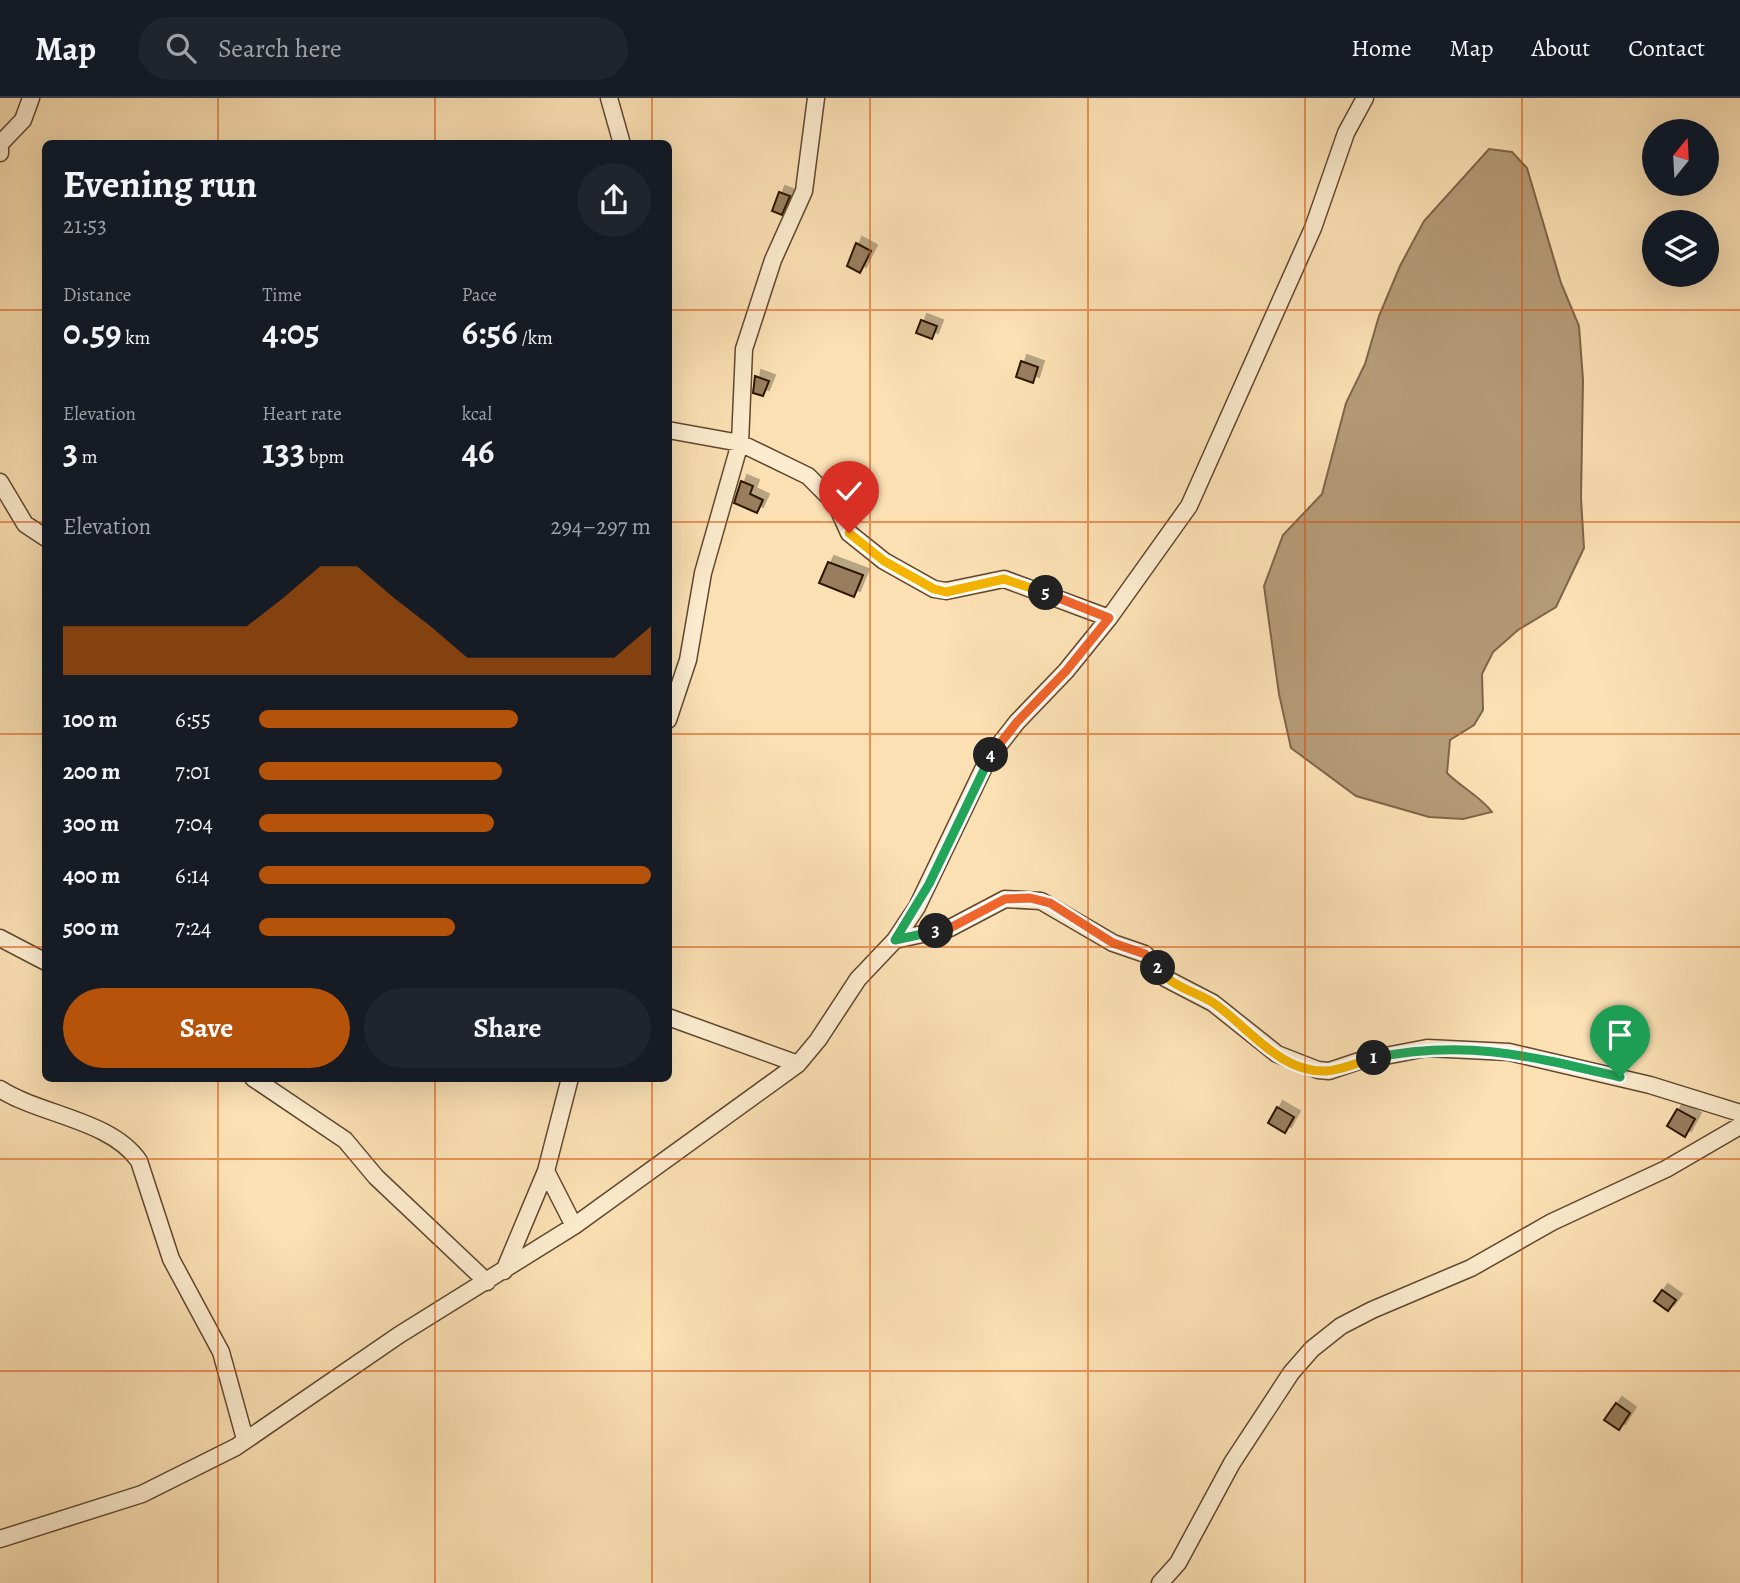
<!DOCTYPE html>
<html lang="en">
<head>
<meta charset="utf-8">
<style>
  body { margin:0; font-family:Alegreya,serif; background:#20242c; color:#f1f3f6; height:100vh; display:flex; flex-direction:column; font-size:26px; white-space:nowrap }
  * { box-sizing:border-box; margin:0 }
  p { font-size:23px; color:#9ea1a6 }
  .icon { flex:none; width:38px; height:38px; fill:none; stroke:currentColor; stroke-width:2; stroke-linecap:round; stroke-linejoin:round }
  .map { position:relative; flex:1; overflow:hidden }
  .side { position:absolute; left:42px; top:42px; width:630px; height:942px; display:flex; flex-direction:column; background:#171b24; border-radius:10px; box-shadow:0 7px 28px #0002 }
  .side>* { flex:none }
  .needle { width:46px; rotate:18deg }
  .fabs { position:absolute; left:1642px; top:21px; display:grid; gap:14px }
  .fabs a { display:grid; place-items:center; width:77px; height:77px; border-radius:50%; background:#171b24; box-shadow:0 7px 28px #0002; font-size:35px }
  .pin { position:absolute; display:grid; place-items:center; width:60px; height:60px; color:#fff; margin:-72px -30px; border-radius:50% 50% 50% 0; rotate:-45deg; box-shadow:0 0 7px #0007 }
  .pin .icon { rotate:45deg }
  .km { position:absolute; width:35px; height:35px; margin:-18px; border-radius:50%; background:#222; color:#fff; font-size:19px; line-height:35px; text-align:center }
  .round { display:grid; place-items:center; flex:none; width:74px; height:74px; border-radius:37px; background:#20242c }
  .headline { display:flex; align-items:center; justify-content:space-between; height:119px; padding:0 21px }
  h1 { font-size:38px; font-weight:700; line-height:52px }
  .metrics { display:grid; grid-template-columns:repeat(3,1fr); gap:10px; height:119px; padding:7px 21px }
  .metrics div { display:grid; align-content:center }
  .metrics b { font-size:35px; font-weight:700 }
  .metrics small { font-size:19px; font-weight:400 }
  .metrics p { font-size:19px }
  .chart { height:196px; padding:14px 21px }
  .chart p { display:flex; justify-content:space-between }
  .chart svg { width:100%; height:126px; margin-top:7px; fill:#b45309; opacity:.7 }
  .button { display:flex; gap:14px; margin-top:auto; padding:14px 21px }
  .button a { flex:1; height:80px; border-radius:42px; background:#b45309; color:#fff; font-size:28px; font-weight:700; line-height:80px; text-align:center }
  .button a+a { background:#20242c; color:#f1f3f6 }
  ul { padding:0 21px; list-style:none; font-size:23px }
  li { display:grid; grid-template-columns:112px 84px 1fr; align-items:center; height:52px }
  li i { height:18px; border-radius:9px; background:#b45309 }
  header { display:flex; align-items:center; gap:42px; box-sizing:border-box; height:98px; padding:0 35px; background:#171b24; border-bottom:2px solid #363941 }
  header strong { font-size:33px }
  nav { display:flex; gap:38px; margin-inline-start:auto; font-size:24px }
  .search { width:490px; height:63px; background:#20242c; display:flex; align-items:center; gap:18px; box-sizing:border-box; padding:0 24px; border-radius:38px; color:#9ea1a6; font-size:26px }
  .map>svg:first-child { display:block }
  .water { fill:#b49b77; stroke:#7e6549; stroke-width:2 }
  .building { fill:#987e5f; stroke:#2d1403; stroke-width:2; filter:url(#shadow) }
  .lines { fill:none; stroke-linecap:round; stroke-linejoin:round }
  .minor-casing { stroke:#60472f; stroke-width:19 }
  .minor { stroke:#fcebce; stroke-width:16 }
  .split-1-casing { stroke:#fff; stroke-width:14 }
  .split-2-casing { stroke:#fff; stroke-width:14 }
  .split-3-casing { stroke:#fff; stroke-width:14 }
  .split-4-casing { stroke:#fff; stroke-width:14 }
  .split-5-casing { stroke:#fff; stroke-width:14 }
  .split-6-casing { stroke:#fff; stroke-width:14 }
  .split-1 { stroke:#22a559; stroke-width:9 }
  .split-2 { stroke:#f5b400; stroke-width:9 }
  .split-3 { stroke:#f0652b; stroke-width:9 }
  .split-4 { stroke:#22a559; stroke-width:9 }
  .split-5 { stroke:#f0652b; stroke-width:9 }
  .split-6 { stroke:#f5b400; stroke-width:9 }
  .grid { fill:none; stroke:#d5520b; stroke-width:2; stroke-opacity:0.55 }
</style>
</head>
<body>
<header>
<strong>Map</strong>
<div class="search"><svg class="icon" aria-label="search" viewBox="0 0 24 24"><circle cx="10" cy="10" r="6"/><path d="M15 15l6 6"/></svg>Search here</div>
<nav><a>Home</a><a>Map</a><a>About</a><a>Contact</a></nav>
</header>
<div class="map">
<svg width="1740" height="1485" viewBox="0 0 1740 1485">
  <defs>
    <filter id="shadow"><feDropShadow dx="6" dy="-6" stdDeviation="0" flood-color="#0004"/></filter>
  </defs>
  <rect width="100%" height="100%" fill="#fae0b3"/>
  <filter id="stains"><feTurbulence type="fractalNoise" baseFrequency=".00286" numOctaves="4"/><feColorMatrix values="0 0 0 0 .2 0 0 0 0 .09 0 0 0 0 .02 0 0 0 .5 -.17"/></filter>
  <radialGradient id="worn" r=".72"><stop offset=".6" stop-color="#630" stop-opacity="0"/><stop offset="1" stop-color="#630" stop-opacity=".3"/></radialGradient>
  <path class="water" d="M 1489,51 L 1512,54 L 1527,70 L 1561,185 L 1579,228 L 1583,282 L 1581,400 L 1584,450 L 1556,509 L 1518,532 L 1493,554 L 1482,576 L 1483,612 L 1474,627 L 1450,642 L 1447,675 C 1462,690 1480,698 1492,714 L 1463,721 L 1429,719 L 1356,698 L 1291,650 L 1279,596 L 1264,488 L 1283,437 L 1322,396 L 1346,305 L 1365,266 L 1379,218 L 1400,168 L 1424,123 Z"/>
  <path class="building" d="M 779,94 L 790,98 L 782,117 L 772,113 Z
    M 856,145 L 871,153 L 860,175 L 847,168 Z
    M 921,222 L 937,228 L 932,241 L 916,235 Z
    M 1021,263 L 1038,269 L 1033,285 L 1016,279 Z
    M 755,278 L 769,283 L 763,298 L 753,295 Z
    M 741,383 L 753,388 L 750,396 L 763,402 L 757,415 L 734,405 Z
    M 828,464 L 863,477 L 854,499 L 819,485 Z
    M 1277,1009 L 1294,1019 L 1285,1035 L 1268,1025 Z
    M 1677,1011 L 1695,1021 L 1685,1039 L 1667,1028 Z
    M 1662,1192 L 1676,1202 L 1668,1213 L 1654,1203 Z
    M 1616,1305 L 1630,1315 L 1619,1332 L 1604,1322 Z"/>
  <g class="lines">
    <g class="minor-casing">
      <path id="minor" d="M 609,0 L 622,46
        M 0,55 L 0,46 L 23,22 L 31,0
        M 668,332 L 740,345 L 808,378 L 836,406 L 849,435 L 884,463 L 934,491 L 946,493 L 1004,481 L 1109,520
        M 0,384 L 25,426 L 46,440
        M 668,622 L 688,562 L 703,475 L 740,345 L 744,251 L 773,162 L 804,93 L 816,0
        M 0,840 L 46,864
        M 895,842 L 950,830 L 1005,801 L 1041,803 L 1113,845 L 1145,856 L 1165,880 L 1213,905 L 1277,956 L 1318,972 L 1329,973 L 1359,963 L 1427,950 L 1509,954 L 1650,987 L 1740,1015
        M 668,919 L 798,966
        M 253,980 L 345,1042 L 376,1079 L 487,1184
        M 0,991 C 40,1017 111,1022 139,1063 L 171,1161 L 221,1254 L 245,1341
        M 546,1073 L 574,1128
        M 504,1173 L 546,1073 L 570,980
        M 0,1441 L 142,1396 L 236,1349 L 399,1237 L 574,1128 L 798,966 L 818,942 L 858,881 L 895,842 L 917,809 L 988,661 L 1017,624 L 1066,573 L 1109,520 L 1189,408 L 1313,130 L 1346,35 L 1365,0
        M 1160,1485 L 1178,1465 L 1232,1365 L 1291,1275 L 1312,1251 L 1341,1228 L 1372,1212 L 1471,1170 L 1552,1124 L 1666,1071 L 1740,1028"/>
    </g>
    <use href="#minor" class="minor"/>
  </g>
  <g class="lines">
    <g class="split-1-casing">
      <path id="split-1" d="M 1374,960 C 1465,941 1531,958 1620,979"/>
    </g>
    <g class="split-2-casing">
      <path id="split-2" d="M 1158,870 C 1170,888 1194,893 1212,904 C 1247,927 1279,975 1326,973 C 1342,972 1358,964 1374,960"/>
    </g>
    <g class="split-3-casing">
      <path id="split-3" d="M 936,833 L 950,830 L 1005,801 L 1030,800 L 1050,805 L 1113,845 L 1145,856 L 1158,870"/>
    </g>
    <g class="split-4-casing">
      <path id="split-4" d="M 936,833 L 895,842 L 929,786 L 991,657"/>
    </g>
    <g class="split-5-casing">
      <path id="split-5" d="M 991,657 L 1017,624 L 1066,573 L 1109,520 L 1046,495"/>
    </g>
    <g class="split-6-casing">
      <path id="split-6" d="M 849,435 L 884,463 L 934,491 L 946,494 L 1004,481 L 1046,495"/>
    </g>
    <use href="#split-1" class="split-1"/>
    <use href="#split-2" class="split-2"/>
    <use href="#split-3" class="split-3"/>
    <use href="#split-4" class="split-4"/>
    <use href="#split-5" class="split-5"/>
    <use href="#split-6" class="split-6"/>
  </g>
  <path class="grid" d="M 218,0 L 218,46M 435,0 L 435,46M 652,0 L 652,46M 870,0 L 870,1485M 1088,0 L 1088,1485M 1305,0 L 1305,1485M 1522,0 L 1522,1485M 0,212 L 46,212M 668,212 L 1740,212M 0,424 L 46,424M 668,424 L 1740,424M 0,636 L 46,636M 668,636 L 1740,636M 0,849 L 46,849M 668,849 L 1740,849M 218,980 L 218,1485M 435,980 L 435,1485M 652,980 L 652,1485M 0,1061 L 1740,1061M 0,1273 L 1740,1273"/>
  <rect width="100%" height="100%" filter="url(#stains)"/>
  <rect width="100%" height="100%" fill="url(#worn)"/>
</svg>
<div class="fabs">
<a><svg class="needle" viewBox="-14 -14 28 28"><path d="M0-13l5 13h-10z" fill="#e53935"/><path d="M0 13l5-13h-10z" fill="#9ea1a6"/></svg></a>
<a><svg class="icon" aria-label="layers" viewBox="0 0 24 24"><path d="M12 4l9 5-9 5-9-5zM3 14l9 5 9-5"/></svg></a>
</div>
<div class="pin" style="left:1620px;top:979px;background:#1e9e55"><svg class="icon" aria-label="arrive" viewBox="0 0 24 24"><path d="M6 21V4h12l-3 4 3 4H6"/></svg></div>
<div class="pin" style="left:849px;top:435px;background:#d93025"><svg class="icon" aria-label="check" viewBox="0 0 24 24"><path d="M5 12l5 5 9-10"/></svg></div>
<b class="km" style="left:1374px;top:960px">1</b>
<b class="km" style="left:1158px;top:870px">2</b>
<b class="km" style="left:936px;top:833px">3</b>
<b class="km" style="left:991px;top:657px">4</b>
<b class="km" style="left:1046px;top:495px">5</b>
<section class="side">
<div class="headline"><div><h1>Evening run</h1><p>21:53</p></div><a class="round"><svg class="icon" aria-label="share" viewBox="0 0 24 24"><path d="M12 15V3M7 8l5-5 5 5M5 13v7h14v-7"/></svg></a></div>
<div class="metrics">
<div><p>Distance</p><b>0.59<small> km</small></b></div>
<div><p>Time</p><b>4:05</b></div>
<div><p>Pace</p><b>6:56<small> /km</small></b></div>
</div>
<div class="metrics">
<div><p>Elevation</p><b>3<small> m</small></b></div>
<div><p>Heart rate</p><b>133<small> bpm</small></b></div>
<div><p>kcal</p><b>46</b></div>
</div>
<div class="chart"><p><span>Elevation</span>294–297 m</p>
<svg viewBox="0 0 160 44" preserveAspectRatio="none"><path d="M0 44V27L10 27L20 27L30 27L40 27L50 27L60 17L70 6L80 6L90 17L100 27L110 38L120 38L130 38L140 38L150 38L160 27V44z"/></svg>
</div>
<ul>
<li><b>100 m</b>6:55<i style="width:66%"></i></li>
<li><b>200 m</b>7:01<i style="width:62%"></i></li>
<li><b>300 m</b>7:04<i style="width:60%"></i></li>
<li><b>400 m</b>6:14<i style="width:100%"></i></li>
<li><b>500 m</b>7:24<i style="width:50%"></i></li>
</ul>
<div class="button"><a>Save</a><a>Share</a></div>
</section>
</div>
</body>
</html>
